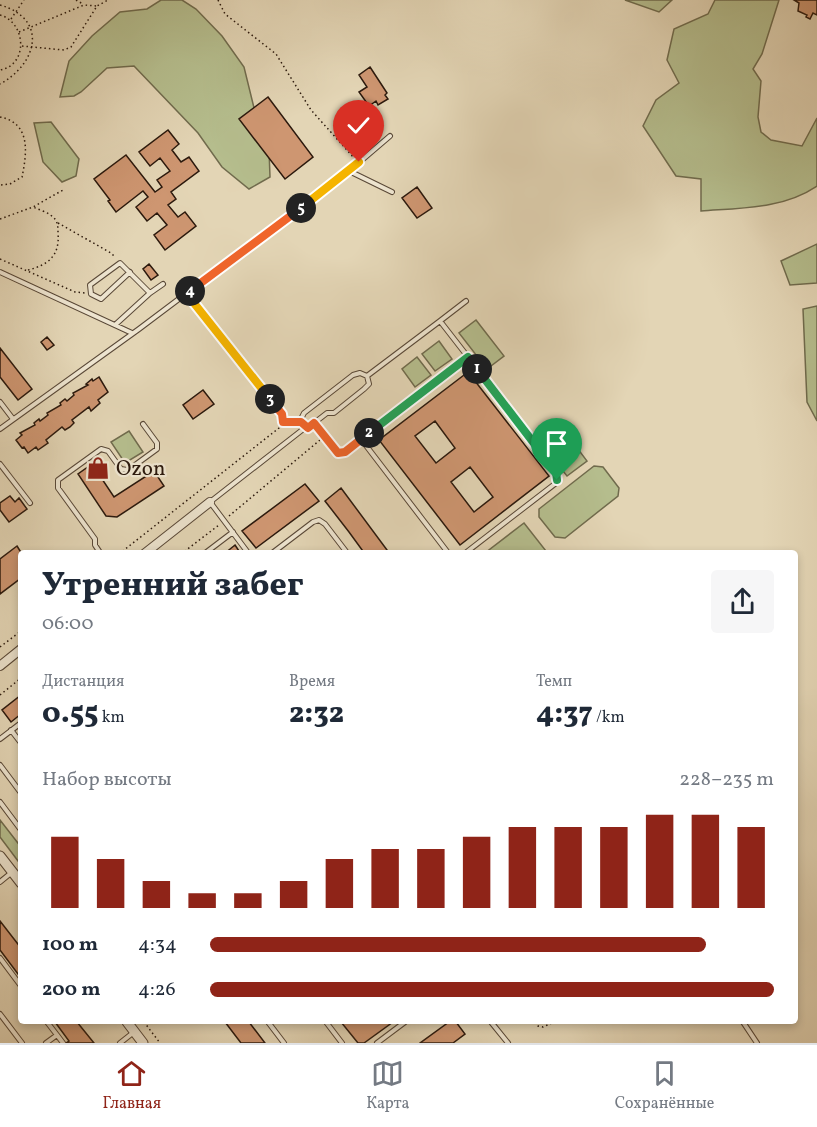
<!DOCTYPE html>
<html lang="ru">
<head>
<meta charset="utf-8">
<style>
  body { margin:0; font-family:Vollkorn,serif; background:#f6f6f7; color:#1f2937; height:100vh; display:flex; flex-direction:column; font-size:22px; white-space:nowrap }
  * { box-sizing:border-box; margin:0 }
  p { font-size:20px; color:#747a83 }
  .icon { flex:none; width:33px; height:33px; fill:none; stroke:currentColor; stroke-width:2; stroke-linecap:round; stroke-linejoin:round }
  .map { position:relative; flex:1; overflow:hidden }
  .drawer { position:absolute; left:18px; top:550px; width:780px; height:474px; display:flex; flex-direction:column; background:#fff; border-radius:6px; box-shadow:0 3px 9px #0003 }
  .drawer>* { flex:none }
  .pin { position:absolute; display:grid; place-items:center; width:51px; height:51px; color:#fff; margin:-62px -26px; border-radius:50% 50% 50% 0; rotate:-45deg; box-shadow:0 0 6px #0007 }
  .pin .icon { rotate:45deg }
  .km { position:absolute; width:30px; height:30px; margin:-15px; border-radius:50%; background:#222; color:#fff; font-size:16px; line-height:30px; text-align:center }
  .round { display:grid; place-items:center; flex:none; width:63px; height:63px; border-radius:6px; background:#f6f6f7 }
  .summary { display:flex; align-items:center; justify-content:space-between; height:102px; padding:0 24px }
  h1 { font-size:33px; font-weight:800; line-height:45px }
  .metrics { display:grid; grid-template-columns:repeat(3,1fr); gap:9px; height:102px; padding:6px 24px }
  .metrics div { display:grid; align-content:center }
  .metrics b { font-size:30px; font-weight:800 }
  .metrics small { font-size:16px; font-weight:400 }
  .metrics p { font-size:16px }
  .chart { height:168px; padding:12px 24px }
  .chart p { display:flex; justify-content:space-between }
  .chart svg { width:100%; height:108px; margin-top:6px; stroke:#8f2418; stroke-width:6 }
  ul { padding:0 24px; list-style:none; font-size:20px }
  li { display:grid; grid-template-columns:96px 72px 1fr; align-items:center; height:45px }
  li i { height:15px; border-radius:8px; background:#8f2418 }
  .dock { display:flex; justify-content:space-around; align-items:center; height:84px; border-top:2px solid #e0e1e3; background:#fff; font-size:16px; color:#747a83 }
  .dock a { display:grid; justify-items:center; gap:3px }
  .dock .on { color:#8f2418 }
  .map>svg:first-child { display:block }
  .green { fill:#b5bd8d; stroke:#706b4d; stroke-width:1.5 }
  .building { fill:#ce9671; stroke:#2b190d; stroke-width:1.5; fill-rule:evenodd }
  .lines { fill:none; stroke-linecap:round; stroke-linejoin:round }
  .service-casing { stroke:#594837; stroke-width:6 }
  .minor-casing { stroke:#594837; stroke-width:10 }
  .tertiary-casing { stroke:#594837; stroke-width:11 }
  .path { stroke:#2b190d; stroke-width:1.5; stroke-dasharray:1.5 3; stroke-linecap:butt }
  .service { stroke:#ede4cf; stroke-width:4 }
  .minor { stroke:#ede4cf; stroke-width:8 }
  .tertiary { stroke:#ede4cf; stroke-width:9 }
  .split-1-casing { stroke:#fff; stroke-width:12 }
  .split-2-casing { stroke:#fff; stroke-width:12 }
  .split-3-casing { stroke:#fff; stroke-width:12 }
  .split-4-casing { stroke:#fff; stroke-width:12 }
  .split-5-casing { stroke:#fff; stroke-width:12 }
  .split-6-casing { stroke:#fff; stroke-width:12 }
  .split-1 { stroke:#22a559; stroke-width:8 }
  .split-2 { stroke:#22a559; stroke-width:8 }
  .split-3 { stroke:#f0652b; stroke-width:8 }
  .split-4 { stroke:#f5b400; stroke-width:8 }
  .split-5 { stroke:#f0652b; stroke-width:8 }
  .split-6 { stroke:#f5b400; stroke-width:8 }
  .labels { text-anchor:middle; stroke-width:4.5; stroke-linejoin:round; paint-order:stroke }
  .poi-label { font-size:21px; fill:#2b190d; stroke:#ede4cf; text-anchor:start }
</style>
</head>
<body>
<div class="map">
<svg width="817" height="1043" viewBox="0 0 817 1043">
  <rect width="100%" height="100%" fill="#e3d5b5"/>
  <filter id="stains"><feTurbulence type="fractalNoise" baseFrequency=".00333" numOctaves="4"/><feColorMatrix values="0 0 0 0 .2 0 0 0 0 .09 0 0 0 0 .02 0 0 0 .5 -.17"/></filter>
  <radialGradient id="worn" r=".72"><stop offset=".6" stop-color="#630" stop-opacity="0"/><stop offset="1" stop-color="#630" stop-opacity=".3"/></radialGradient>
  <path class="green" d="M 161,0 L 182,0 L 196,9 L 222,36 L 244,67 L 256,116 L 269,150 L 270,177 L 249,189 L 222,167 L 198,133 L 134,66 L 107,68 L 81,92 L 74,96 L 60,97 L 69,61 L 92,36 L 120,12 L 147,9 Z
    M 625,0 L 672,0 L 659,12 Z
    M 715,0 L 779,0 L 762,54 L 753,69 L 761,81 L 758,117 L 761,132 L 771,140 L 802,146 L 817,118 L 817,186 C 783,209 741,208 701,211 L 701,179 L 676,176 L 643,126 L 656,100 L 679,83 L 667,60 L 674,29 L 708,14 Z
    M 51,122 L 79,159 L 76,176 L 62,182 L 43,162 L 34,123 Z
    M 817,244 L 817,283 L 790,285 L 781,261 Z
    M 817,306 L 817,421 L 807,402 L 803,309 Z
    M 476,320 L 504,356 L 487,369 L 459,333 Z
    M 439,341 L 452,359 L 435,371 L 422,354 Z
    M 417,357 L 431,375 L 415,387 L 402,369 Z
    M 560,425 L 587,461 L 567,476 L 539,441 Z
    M 129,431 L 143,452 L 125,463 L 111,442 Z
    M 594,466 L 603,467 L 619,488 L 618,496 L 565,538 L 555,537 L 539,517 L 539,509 Z
    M 524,523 L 546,551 L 543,553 L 485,553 Z
    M 0,820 L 21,847 L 21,865 L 0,837 Z"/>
  <path class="building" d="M 794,0 L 817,0 L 817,15 L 813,13 L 810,19 L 806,17 L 807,15 L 798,11 L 799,3 Z
    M 370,67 L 387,93 L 385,95 L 388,99 L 378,105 L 376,101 L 369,106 L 359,92 L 367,87 L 359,75 Z
    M 268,97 L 313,157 L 285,179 L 239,119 Z
    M 168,130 L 179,144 L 172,150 L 181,162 L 189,157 L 199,171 L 171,192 L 176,199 L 168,205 L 178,217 L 185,212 L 196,226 L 165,250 L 154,235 L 167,225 L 157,213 L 147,221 L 136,207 L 148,197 L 143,191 L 116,212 L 108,201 L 110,200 L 94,179 L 126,155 L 155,192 L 162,187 L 157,180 L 170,171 L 160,158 L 150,166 L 139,152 Z
    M 417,187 L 432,208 L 417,218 L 402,198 Z
    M 149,264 L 158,275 L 151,280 L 143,269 Z
    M 47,337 L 54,345 L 47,350 L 41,342 Z
    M 0,348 L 32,389 L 18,400 L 0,377 Z
    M 468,372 L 549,476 L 460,545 L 379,440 ZM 435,421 L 455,448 L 436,463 L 415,436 ZM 470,467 L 493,497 L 474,512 L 451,482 Z
    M 99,377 L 108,392 L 98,400 L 100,403 L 91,411 L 89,407 L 72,420 L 74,423 L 70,427 L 65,430 L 62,427 L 46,440 L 48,443 L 38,450 L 36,447 L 28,453 L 24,447 L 22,448 L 16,440 L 22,435 L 20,433 L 35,425 L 34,423 L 39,419 L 40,421 L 48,415 L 47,413 L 61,405 L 60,403 L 65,399 L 67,401 L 74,395 L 73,393 L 88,385 L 86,384 L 92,379 L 93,381 Z
    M 203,390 L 214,404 L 193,419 L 183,405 Z
    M 92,464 L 114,497 L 154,471 L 164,486 L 117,517 L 106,516 L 78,474 Z
    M 305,484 L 319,501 L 256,548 L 242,531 Z
    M 341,488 L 390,554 L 365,554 L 349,532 L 325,501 Z
    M 10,496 L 15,502 L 19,498 L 27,509 L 9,522 L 0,510 L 0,503 Z
    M 235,545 L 241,554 L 224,554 Z
    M 17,546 L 22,554 L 21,578 L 0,594 L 0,559 Z
    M 21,695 L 21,714 L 11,722 L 2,710 Z
    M 0,921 L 21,948 L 21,978 L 0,950 Z
    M 55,1022 L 77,1022 L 94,1043 L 66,1043 L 69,1041 Z
    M 225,1022 L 249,1022 L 265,1043 L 241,1043 Z
    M 341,1022 L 393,1022 L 364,1043 L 358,1043 Z
    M 449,1022 L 456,1022 L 465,1034 L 453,1043 L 420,1043 Z"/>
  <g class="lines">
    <g class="service-casing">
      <path id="service" d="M 349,171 L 390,136
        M 0,272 L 132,333
        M 150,293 L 163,284
        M 440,321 L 466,301
        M 115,325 L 150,293 L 120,263 L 90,285 L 91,294 L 101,299 L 130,272
        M 0,402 L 13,419
        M 314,423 L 336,451 L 343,453 L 468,357 L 440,321 L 367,376
        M 0,429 L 139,329 L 349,171 L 392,192
        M 361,439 L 449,554
        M 0,464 L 30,503
        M 101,554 L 95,545 L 95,539 L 58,488 L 58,480 L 101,449 L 108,451 L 121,469 L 127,470 L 131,468 L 157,449 L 157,443 L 143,424
        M 204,554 L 233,532
        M 249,554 L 210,502 L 306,427 L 309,427 L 327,413 L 334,413 L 364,389 L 369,384 L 367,376 L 360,373 L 353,375 L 304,413 L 301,419 L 306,427
        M 271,554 L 313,522 L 319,520 L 325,524 L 348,554
        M 464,554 L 556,483 L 558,478 L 557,472 L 468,357
        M 11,730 L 21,743
        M 0,739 L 21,723
        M 0,765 L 21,793
        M 0,802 L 21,830
        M 0,882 L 11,873
        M 0,958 L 21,986
        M 0,1014 L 22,1043
        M 268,1022 L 284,1043
        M 326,1022 L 342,1043
        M 491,1022 L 508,1043
        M 743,1022 L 757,1043
        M 57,1035 L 63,1043
        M 46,1043 L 57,1035 L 47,1022
        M 120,1043 L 134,1032
        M 377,1043 L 405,1022"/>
    </g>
    <g class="minor-casing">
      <path id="minor" d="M 144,554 L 210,502
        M 0,666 L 21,649"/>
    </g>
    <g class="tertiary-casing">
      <path id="tertiary" d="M 0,856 L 21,883
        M 127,1022 L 143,1043"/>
    </g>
    <path class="path" d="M 76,0 L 83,4
      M 218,0 L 225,14 L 276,54 L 311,110 L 355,159
      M 0,5 C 49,19 37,64 0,84
      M 0,15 C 26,22 29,65 0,70
      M 11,19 L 24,0
      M 19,32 L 84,5 L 97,6
      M 22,46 L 64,50 L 71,47 L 97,6 L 108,0
      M 0,117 C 31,123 27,153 22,177 L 10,184 L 0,185
      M 0,219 L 33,207 L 63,190
      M 58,223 L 111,253 L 115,257
      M 0,259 L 75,292 L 85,293
      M 28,270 C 48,265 60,256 58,233 C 58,228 58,223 55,219 C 50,213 40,210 33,207
      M 283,422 L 294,422
      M 229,516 L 320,440
      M 119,554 L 279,428 L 283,422 L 282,414 L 191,298
      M 181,554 L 219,525
      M 0,647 L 21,631
      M 0,695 L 21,678
      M 144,1022 L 160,1043
      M 535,1022 L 538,1026 L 543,1027 L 554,1022"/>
    <use href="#service" class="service"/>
    <use href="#minor" class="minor"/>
    <use href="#tertiary" class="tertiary"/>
  </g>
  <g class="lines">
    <g class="split-1-casing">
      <path id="split-1" d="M 477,369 L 556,472 L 557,480"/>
    </g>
    <g class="split-2-casing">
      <path id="split-2" d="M 369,433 L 468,357 L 477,369"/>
    </g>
    <g class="split-3-casing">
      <path id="split-3" d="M 270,399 L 282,414 L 283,422 L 301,422 L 308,428 L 314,423 L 338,453 L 345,452 L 369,433"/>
    </g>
    <g class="split-4-casing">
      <path id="split-4" d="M 190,291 L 186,293 L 270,399"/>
    </g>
    <g class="split-5-casing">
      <path id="split-5" d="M 190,291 L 301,208"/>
    </g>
    <g class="split-6-casing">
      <path id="split-6" d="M 301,208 L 359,162"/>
    </g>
    <use href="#split-1" class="split-1"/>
    <use href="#split-2" class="split-2"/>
    <use href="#split-3" class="split-3"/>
    <use href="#split-4" class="split-4"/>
    <use href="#split-5" class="split-5"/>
    <use href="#split-6" class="split-6"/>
  </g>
  <defs>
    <g id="shop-bare" transform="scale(1.8)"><path d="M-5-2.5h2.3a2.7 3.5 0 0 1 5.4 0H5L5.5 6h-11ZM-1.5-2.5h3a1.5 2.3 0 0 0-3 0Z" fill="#8f2418" stroke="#ede4cf" stroke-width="2.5" paint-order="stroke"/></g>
  </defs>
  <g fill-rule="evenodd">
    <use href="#shop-bare" x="98" y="468"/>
  </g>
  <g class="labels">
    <g class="poi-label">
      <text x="116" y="475">Ozon</text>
    </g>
  </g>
  <rect width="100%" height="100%" filter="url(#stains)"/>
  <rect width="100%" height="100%" fill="url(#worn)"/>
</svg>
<div class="pin" style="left:557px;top:480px;background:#1e9e55"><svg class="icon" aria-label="arrive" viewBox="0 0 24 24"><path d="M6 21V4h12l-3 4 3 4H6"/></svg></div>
<div class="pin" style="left:359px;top:162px;background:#d93025"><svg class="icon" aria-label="check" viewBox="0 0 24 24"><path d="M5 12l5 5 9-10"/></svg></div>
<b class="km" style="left:477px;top:369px">1</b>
<b class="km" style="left:369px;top:433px">2</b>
<b class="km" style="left:270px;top:399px">3</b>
<b class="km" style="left:190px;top:291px">4</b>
<b class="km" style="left:301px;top:208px">5</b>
<section class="drawer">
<div class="summary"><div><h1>Утренний забег</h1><p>06:00</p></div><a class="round"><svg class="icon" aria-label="share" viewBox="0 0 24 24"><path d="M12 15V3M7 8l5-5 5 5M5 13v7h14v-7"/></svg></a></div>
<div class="metrics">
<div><p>Дистанция</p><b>0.55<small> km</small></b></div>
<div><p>Время</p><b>2:32</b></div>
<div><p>Темп</p><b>4:37<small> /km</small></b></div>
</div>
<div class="chart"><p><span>Набор высоты</span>228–235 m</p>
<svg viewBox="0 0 160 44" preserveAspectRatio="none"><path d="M5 44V15M15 44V24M25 44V33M35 44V38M45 44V38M55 44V33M65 44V24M75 44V20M85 44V20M95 44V15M105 44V11M115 44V11M125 44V11M135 44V6M145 44V6M155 44V11"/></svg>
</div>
<ul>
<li><b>100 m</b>4:34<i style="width:88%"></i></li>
<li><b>200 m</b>4:26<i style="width:100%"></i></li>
</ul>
</section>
</div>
<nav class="dock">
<a class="on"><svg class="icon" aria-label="home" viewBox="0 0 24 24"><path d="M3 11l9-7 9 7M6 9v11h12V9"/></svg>Главная</a>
<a><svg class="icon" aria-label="map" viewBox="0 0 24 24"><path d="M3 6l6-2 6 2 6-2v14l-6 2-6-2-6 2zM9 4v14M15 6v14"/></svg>Карта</a>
<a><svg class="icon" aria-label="saved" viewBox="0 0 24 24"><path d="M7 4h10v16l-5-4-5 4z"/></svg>Сохранённые</a>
</nav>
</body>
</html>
